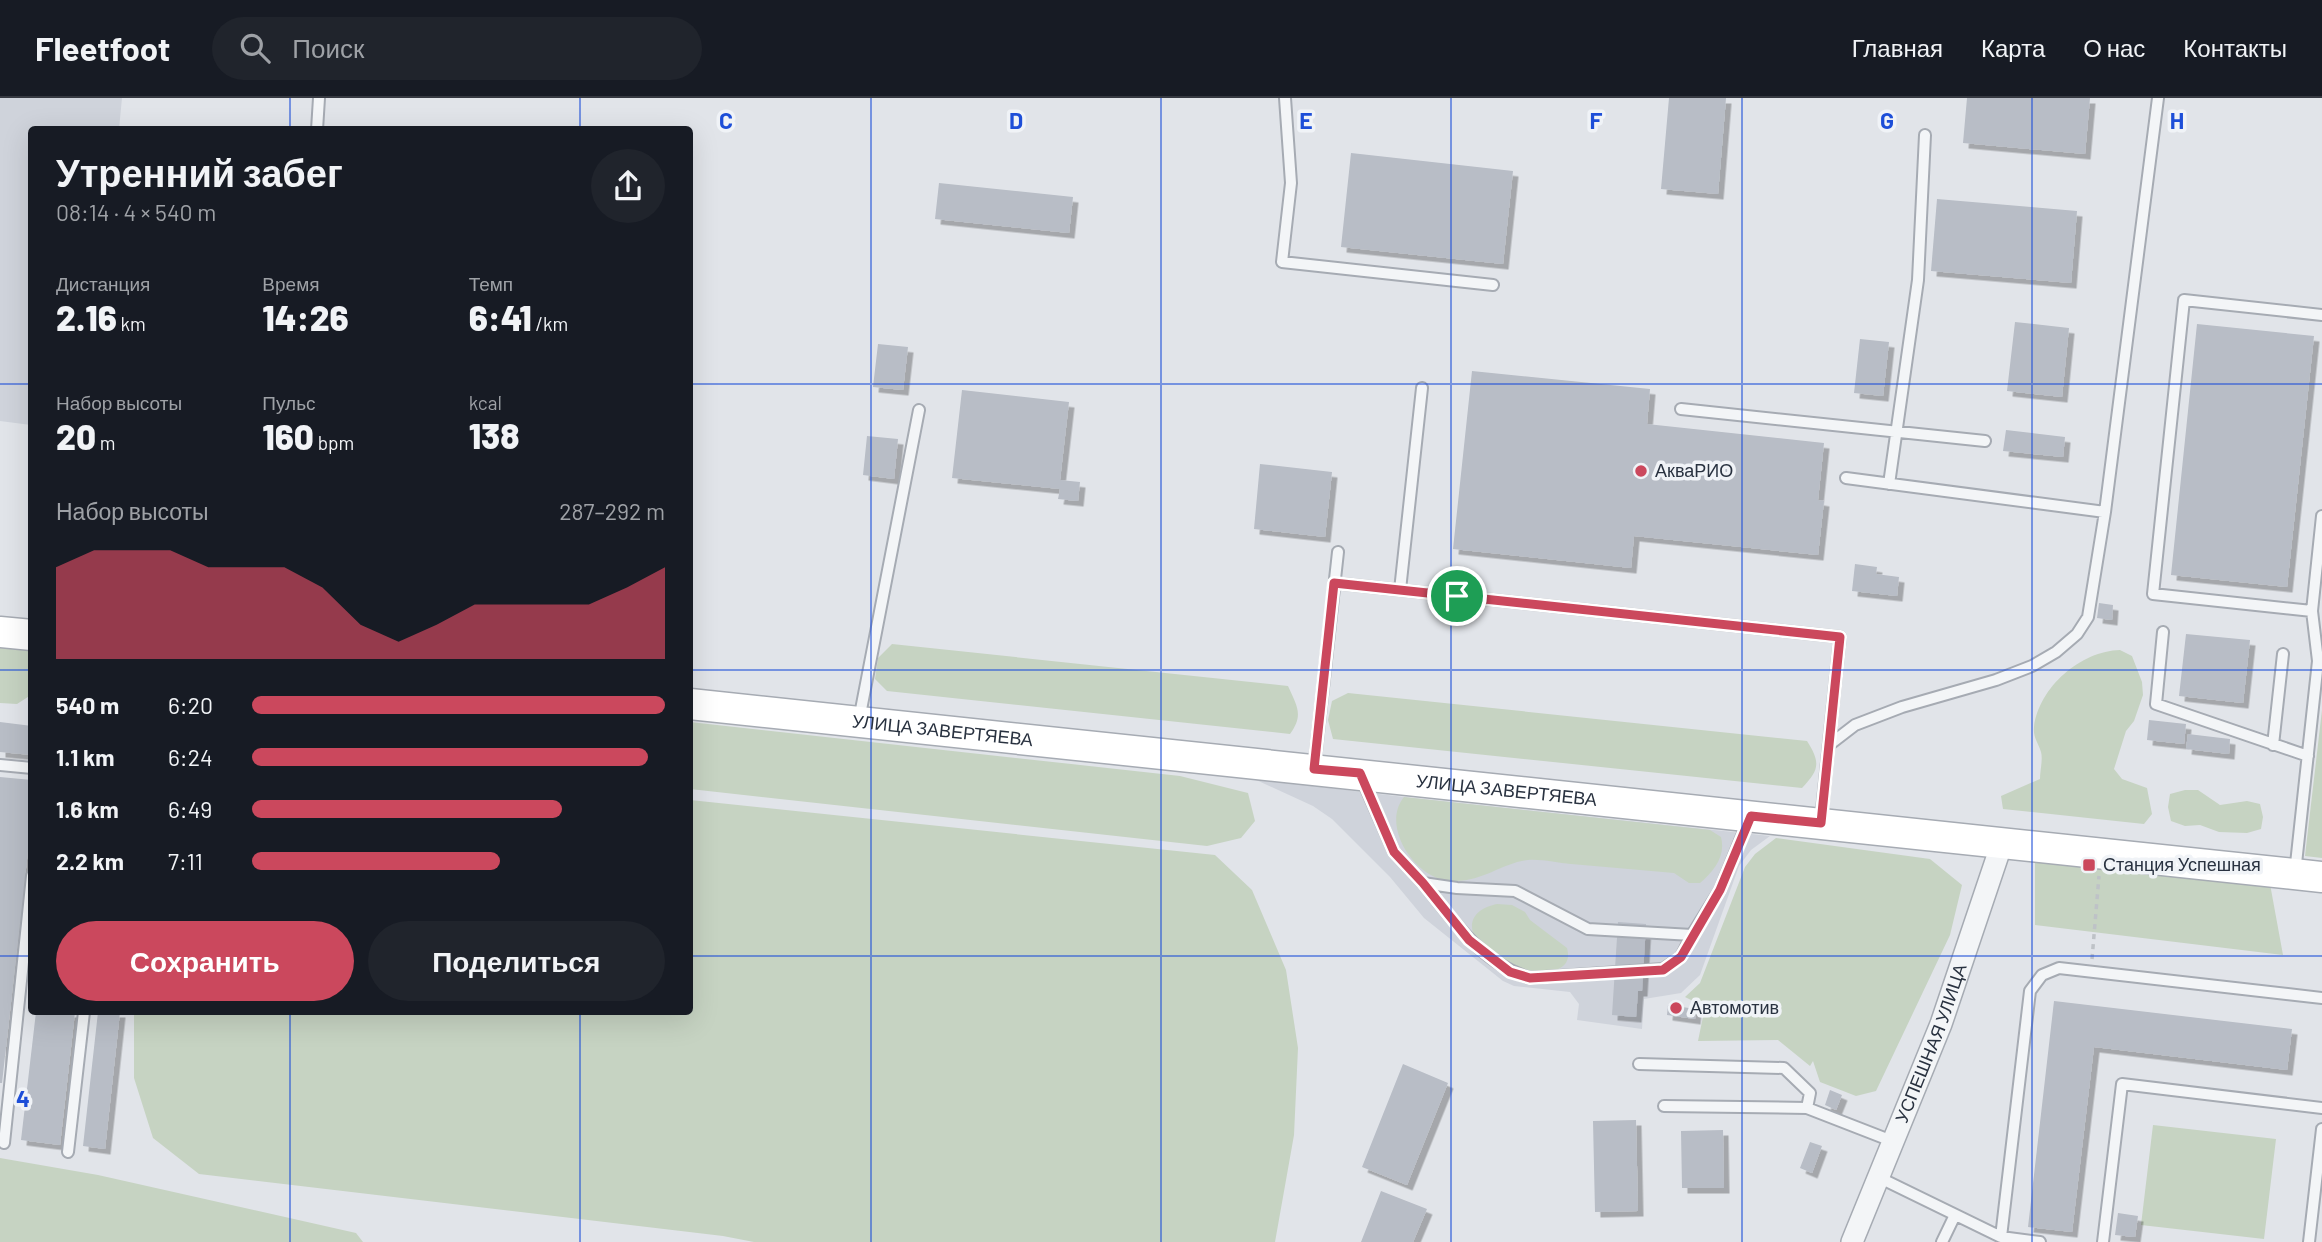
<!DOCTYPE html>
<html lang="ru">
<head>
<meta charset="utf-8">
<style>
  body { margin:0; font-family:Barlow,sans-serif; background:#20242c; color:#f1f3f6; height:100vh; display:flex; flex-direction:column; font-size:26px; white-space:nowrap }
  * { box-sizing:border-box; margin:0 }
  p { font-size:23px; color:#9ea1a6 }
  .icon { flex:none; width:38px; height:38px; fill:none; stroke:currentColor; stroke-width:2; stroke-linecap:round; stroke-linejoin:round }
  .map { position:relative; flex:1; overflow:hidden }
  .side { position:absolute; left:28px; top:28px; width:665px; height:889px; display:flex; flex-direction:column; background:#171b24; border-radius:7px; box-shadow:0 7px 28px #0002 }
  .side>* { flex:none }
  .pin { position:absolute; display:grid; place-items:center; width:60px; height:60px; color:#fff; margin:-30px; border:4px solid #fff; border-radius:50%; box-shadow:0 2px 7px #0007 }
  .round { display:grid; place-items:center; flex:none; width:74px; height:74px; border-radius:37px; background:#20242c }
  .summary { display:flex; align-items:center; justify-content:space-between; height:119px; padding:0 28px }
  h1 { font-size:38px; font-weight:800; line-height:52px }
  .stats { display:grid; grid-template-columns:repeat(3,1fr); gap:10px; height:119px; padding:7px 28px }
  .stats div { display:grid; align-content:center }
  .stats b { font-size:35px; font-weight:800 }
  .stats small { font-size:19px; font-weight:400 }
  .stats p { font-size:19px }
  .chart { height:196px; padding:14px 28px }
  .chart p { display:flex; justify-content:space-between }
  .chart svg { width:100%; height:126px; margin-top:7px; fill:#cb485d; opacity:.7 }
  .primary-button { display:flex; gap:14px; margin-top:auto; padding:14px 28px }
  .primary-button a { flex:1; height:80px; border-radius:42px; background:#cb485d; color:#fff; font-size:28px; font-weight:800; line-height:80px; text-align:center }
  .primary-button a+a { background:#20242c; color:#f1f3f6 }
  ul { padding:0 28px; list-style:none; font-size:23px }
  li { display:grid; grid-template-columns:112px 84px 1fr; align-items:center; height:52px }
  li i { height:18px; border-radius:9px; background:#cb485d }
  header { display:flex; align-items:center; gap:42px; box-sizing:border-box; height:98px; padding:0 35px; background:#171b24; border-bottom:2px solid #363941 }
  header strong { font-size:33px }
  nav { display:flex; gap:38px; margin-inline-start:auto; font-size:24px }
  .search { width:490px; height:63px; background:#20242c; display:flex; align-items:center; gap:18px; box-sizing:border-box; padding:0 24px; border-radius:38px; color:#9ea1a6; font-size:26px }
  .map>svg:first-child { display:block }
  .built { fill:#cfd3db }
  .green { fill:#c6d3c2 }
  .building { fill:#b8bdc6; filter:url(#shadow) }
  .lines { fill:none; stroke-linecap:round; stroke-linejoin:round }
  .service-casing { stroke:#a6abb3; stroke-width:14 }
  .minor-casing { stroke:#a6abb3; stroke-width:24 }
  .secondary-casing { stroke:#a6abb3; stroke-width:33 }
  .path { stroke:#bec2c7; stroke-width:3.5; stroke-dasharray:5 5; stroke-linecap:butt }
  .service { stroke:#f3f5f7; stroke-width:10 }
  .minor { stroke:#f3f5f7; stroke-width:21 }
  .secondary { stroke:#fff; stroke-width:30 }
  .route-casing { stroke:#fff; stroke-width:14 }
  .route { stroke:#cb485d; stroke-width:9 }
  .grid { fill:none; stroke:#1d4ed8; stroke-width:2; stroke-opacity:0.55 }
  .poi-dot { fill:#cb485d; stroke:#f0f3f7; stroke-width:2.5 }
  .labels { text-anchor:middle; stroke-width:7; stroke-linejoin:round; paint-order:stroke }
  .poi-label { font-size:18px; fill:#293240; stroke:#f0f3f7; text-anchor:start }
  .street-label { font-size:18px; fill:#293240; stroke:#f0f3f7 }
  .grid-label { font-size:23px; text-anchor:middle; font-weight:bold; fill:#1d4ed8; stroke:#f0f3f7; stroke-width:7; stroke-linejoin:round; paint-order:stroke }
</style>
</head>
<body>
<header>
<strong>Fleetfoot</strong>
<div class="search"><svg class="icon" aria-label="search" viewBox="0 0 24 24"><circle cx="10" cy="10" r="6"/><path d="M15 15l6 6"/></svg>Поиск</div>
<nav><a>Главная</a><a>Карта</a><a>О нас</a><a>Контакты</a></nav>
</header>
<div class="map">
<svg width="2322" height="1144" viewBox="0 0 2322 1144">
  <defs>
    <filter id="shadow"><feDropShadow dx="5.5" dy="5.5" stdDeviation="0" flood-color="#0004"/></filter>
  </defs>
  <rect width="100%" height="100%" fill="#e1e4e9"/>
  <path class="built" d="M 0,0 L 122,0 L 119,31 L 32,32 L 31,327 L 0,323 Z
    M 1254,681 L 1404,699 L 1770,738 L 1751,752 L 1739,768 L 1700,877 L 1681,895 L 1644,901 L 1642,931 L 1577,922 L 1579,906 L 1570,894 L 1514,888 L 1503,883 L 1424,820 L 1390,779 L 1332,721 L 1313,708 Z"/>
  <path class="green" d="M 0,545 L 28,547 L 31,553 L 31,597 L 17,606 L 0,605 Z
    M 892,546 L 1288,588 C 1297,608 1304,617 1290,636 L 887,593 L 875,581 L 878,560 Z
    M 2120,552 L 2132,558 L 2142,584 L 2143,597 L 2134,623 L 2126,633 L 2114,671 L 2122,681 L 2147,690 L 2152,716 L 2144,726 L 2003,711 L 2001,698 L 2040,681 C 2040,673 2043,661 2041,654 C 2038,644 2033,640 2034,629 C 2039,589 2081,553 2120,552 Z
    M 1348,595 L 1807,643 C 1821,665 1819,672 1802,690 L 1333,641 L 1328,622 L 1332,603 Z
    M 2322,612 L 2322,760 L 2305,758 Z
    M 690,624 L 1180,678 L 1248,695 L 1255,723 L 1241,740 L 1207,748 L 690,691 Z
    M 2185,692 L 2198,692 L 2220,707 L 2247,703 L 2260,706 L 2263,719 L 2261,731 L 2247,735 L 2219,734 L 2200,727 L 2185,728 L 2171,723 L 2168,709 L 2170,696 Z
    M 1404,699 L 1710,732 L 1721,739 C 1726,758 1714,773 1700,785 L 1689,785 L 1674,775 C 1640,772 1606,769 1571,766 C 1558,765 1542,761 1528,762 C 1500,765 1478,788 1445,782 C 1413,777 1381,727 1404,699 Z
    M 690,702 L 1215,757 L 1252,792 L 1286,872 L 1298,950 L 1294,1037 L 1275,1144 L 754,1144 L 723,1138 L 199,1076 L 153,1040 L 134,980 L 134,914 L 690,914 Z
    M 1776,740 L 1930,761 L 1962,787 L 1950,837 L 1876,993 L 1856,998 L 1820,984 L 1813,963 L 1810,968 L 1778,942 L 1698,943 L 1705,909 L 1685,899 L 1700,885 L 1745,769 L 1755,756 Z
    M 2035,764 L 2270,786 L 2283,857 L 2035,827 Z
    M 1497,806 L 1512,807 L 1525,814 L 1530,822 L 1567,850 C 1575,879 1535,875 1517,869 C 1504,866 1484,844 1473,835 C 1468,818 1482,809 1497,806 Z
    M 2153,1027 L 2276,1041 L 2264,1141 L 2141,1127 Z
    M 0,1060 L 98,1077 L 356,1135 L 363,1144 L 0,1144 Z"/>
  <path class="building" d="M 1669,0 L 1726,0 L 1718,96 L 1661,91 Z
    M 1967,0 L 2090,0 L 2085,56 L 1963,45 Z
    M 1351,55 L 1513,73 L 1503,166 L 1341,149 Z
    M 939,85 L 1073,99 L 1069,135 L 935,121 Z
    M 1937,101 L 2077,113 L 2071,185 L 1931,173 Z
    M 2015,224 L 2069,230 L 2062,299 L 2007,293 Z
    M 2197,226 L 2314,238 L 2287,489 L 2171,477 Z
    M 1860,241 L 1889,244 L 1883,298 L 1854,295 Z
    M 878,246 L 908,249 L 903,292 L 873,289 Z
    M 1472,273 L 1650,291 L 1647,326 L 1824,345 L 1818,402 L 1824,403 L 1818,457 L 1634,438 L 1631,470 L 1453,451 Z
    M 962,292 L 1069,304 L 1060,382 L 1080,384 L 1078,403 L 1058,401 L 1060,391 L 952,380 Z
    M 2006,332 L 2065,339 L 2063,359 L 2003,353 Z
    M 867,338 L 898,341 L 894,381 L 863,377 Z
    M 1260,366 L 1332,374 L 1325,439 L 1254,431 Z
    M 1855,466 L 1877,469 L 1876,476 L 1899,479 L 1897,498 L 1852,493 Z
    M 2099,505 L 2113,507 L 2112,522 L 2097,520 Z
    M 2186,536 L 2250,542 L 2243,605 L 2179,598 Z
    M 2149,622 L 2186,626 L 2184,646 L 2147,642 Z
    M 0,624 L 32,628 L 32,657 L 0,654 Z
    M 2188,636 L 2230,641 L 2229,656 L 2186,651 Z
    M 0,679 L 32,682 L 32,717 L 2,985 L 0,985 Z
    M 1618,824 L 1646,826 L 1642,893 L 1638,893 L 1636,919 L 1612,917 Z
    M 2054,903 L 2292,931 L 2287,972 L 2094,949 L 2072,1134 L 2028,1129 Z
    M 1668,907 L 1696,911 L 1695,921 L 1667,917 Z
    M 36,914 L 75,914 L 60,1047 L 21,1042 Z
    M 98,914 L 120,914 L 105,1051 L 83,1048 Z
    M 1403,966 L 1448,985 L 1407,1087 L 1362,1069 Z
    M 1830,992 L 1842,997 L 1836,1012 L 1825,1007 Z
    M 1636,1022 L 1638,1113 L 1595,1114 L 1593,1023 Z
    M 1723,1032 L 1724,1090 L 1682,1090 L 1681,1033 Z
    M 1810,1044 L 1822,1048 L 1812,1075 L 1800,1070 Z
    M 1381,1093 L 1427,1111 L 1413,1144 L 1361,1144 Z
    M 2118,1115 L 2138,1118 L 2135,1139 L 2115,1137 Z"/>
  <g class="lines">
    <g class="service-casing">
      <path id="service" d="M 1285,0 L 1291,85 L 1282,164 L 1493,187
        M 317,32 L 319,0
        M 1681,311 L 1985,343
        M 1846,380 L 2105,414
        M 1889,386 L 1918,182 L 1925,37
        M 1334,485 L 1840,539 L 1821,722
        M 1400,492 L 1422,290
        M 2312,513 L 2153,496 L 2184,202 L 2322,217
        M 2163,534 L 2156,606 L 2308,658
        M 2318,563 L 2312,513 L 2322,418
        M 859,622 L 919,312
        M 1829,647 L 1855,627 L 1902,609 L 1996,582 L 2032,568 L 2056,554 L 2077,536 L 2088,519 L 2105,414 L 2158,0
        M 2273,647 L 2283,556
        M 0,667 L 32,670
        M 1314,671 L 1338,454
        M 1362,681 L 1394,754 L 1423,785 L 1457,790 L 1515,793 L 1588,831 L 1692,837 L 1720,792 L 1749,721
        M 2295,775 L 2318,563 L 2322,564
        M 1423,785 C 1453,822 1482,866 1530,880 L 1663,871 L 1681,859 L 1692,837
        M 1639,966 L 1784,970 L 1810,995 L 1807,1010
        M 1664,1008 L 1807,1010 L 1892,1043
        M 4,1045 L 32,778
        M 68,1054 L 84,914
        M 1878,1079 L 2001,1139
        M 1942,1144 L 1955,1117
        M 2040,1144 L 2001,1139 L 2030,893 L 2042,877 L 2059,870 L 2322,900
        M 2103,1144 L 2122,986 L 2322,1010
        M 2309,1144 L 2322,1031"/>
    </g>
    <g class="minor-casing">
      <g id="minor">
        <path id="s1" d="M 1852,1144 L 1941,926 L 2002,745"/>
      </g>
    </g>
    <g class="secondary-casing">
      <g id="secondary">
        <path d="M 0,534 L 32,537"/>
        <path id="s2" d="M 690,606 L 2322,779"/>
      </g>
    </g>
    <path class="path" d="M 2092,861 L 2099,778"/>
    <use href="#service" class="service"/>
    <use href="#minor" class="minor"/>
    <use href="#secondary" class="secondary"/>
  </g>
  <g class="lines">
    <g class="route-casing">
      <path id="route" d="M 1334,485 L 1840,539 L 1821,725 L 1751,718 L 1720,792 L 1681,859 L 1663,872 L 1530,880 L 1510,874 L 1469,842 L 1423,785 L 1394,754 L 1360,675 L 1314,671 Z"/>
    </g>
    <use href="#route" class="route"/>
  </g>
  <path class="grid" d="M 290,0 L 290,32M 580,0 L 580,32M 871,0 L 871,1144M 1161,0 L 1161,1144M 1451,0 L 1451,1144M 1742,0 L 1742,1144M 2032,0 L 2032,1144M 0,286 L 32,286M 690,286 L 2322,286M 0,572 L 32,572M 690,572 L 2322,572M 0,858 L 32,858M 690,858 L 2322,858M 290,914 L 290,1144M 580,914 L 580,1144"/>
  <g class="poi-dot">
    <circle cx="1641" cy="373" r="7"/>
    <rect x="2082" y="760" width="14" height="14" rx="3.5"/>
    <circle cx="1676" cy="910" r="7"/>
  </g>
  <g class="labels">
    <g class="poi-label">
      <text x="1655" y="379">АкваРИО</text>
      <text x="2103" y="773">Станция Успешная</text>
      <text x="1690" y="916">Автомотив</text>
    </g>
    <g class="street-label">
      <text dy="6" stroke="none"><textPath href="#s2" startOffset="254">УЛИЦА ЗАВЕРТЯЕВА</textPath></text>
      <text dy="6" stroke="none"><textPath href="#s2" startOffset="821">УЛИЦА ЗАВЕРТЯЕВА</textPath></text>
      <text dy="6" stroke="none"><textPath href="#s1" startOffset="214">УСПЕШНАЯ УЛИЦА</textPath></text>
    </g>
  </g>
  <g class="grid-label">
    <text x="726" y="31">C</text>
    <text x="1016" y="31">D</text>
    <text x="1306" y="31">E</text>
    <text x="1596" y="31">F</text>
    <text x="1887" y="31">G</text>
    <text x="2177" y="31">H</text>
    <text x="23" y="1009">4</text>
  </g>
</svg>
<div class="pin" style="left:1457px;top:498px;background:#1e9e55"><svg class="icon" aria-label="arrive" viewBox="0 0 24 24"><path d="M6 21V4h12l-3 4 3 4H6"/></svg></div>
<section class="side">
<div class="summary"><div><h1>Утренний забег</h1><p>08:14 · 4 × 540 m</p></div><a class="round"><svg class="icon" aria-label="share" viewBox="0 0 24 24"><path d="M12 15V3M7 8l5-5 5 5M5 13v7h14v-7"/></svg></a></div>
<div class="stats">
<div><p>Дистанция</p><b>2.16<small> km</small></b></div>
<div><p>Время</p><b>14:26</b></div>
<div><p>Темп</p><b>6:41<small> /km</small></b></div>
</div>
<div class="stats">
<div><p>Набор высоты</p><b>20<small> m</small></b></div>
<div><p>Пульс</p><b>160<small> bpm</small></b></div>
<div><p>kcal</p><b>138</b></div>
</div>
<div class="chart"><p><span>Набор высоты</span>287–292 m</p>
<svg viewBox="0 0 160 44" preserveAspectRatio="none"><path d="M0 44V12L10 6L20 6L30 6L40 12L50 12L60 12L70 19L80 32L90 38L100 32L110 25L120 25L130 25L140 25L150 19L160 12V44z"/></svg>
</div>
<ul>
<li><b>540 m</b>6:20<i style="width:100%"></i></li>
<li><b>1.1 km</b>6:24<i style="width:96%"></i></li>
<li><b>1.6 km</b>6:49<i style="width:75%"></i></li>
<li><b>2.2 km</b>7:11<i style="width:60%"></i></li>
</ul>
<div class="primary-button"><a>Сохранить</a><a>Поделиться</a></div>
</section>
</div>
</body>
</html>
